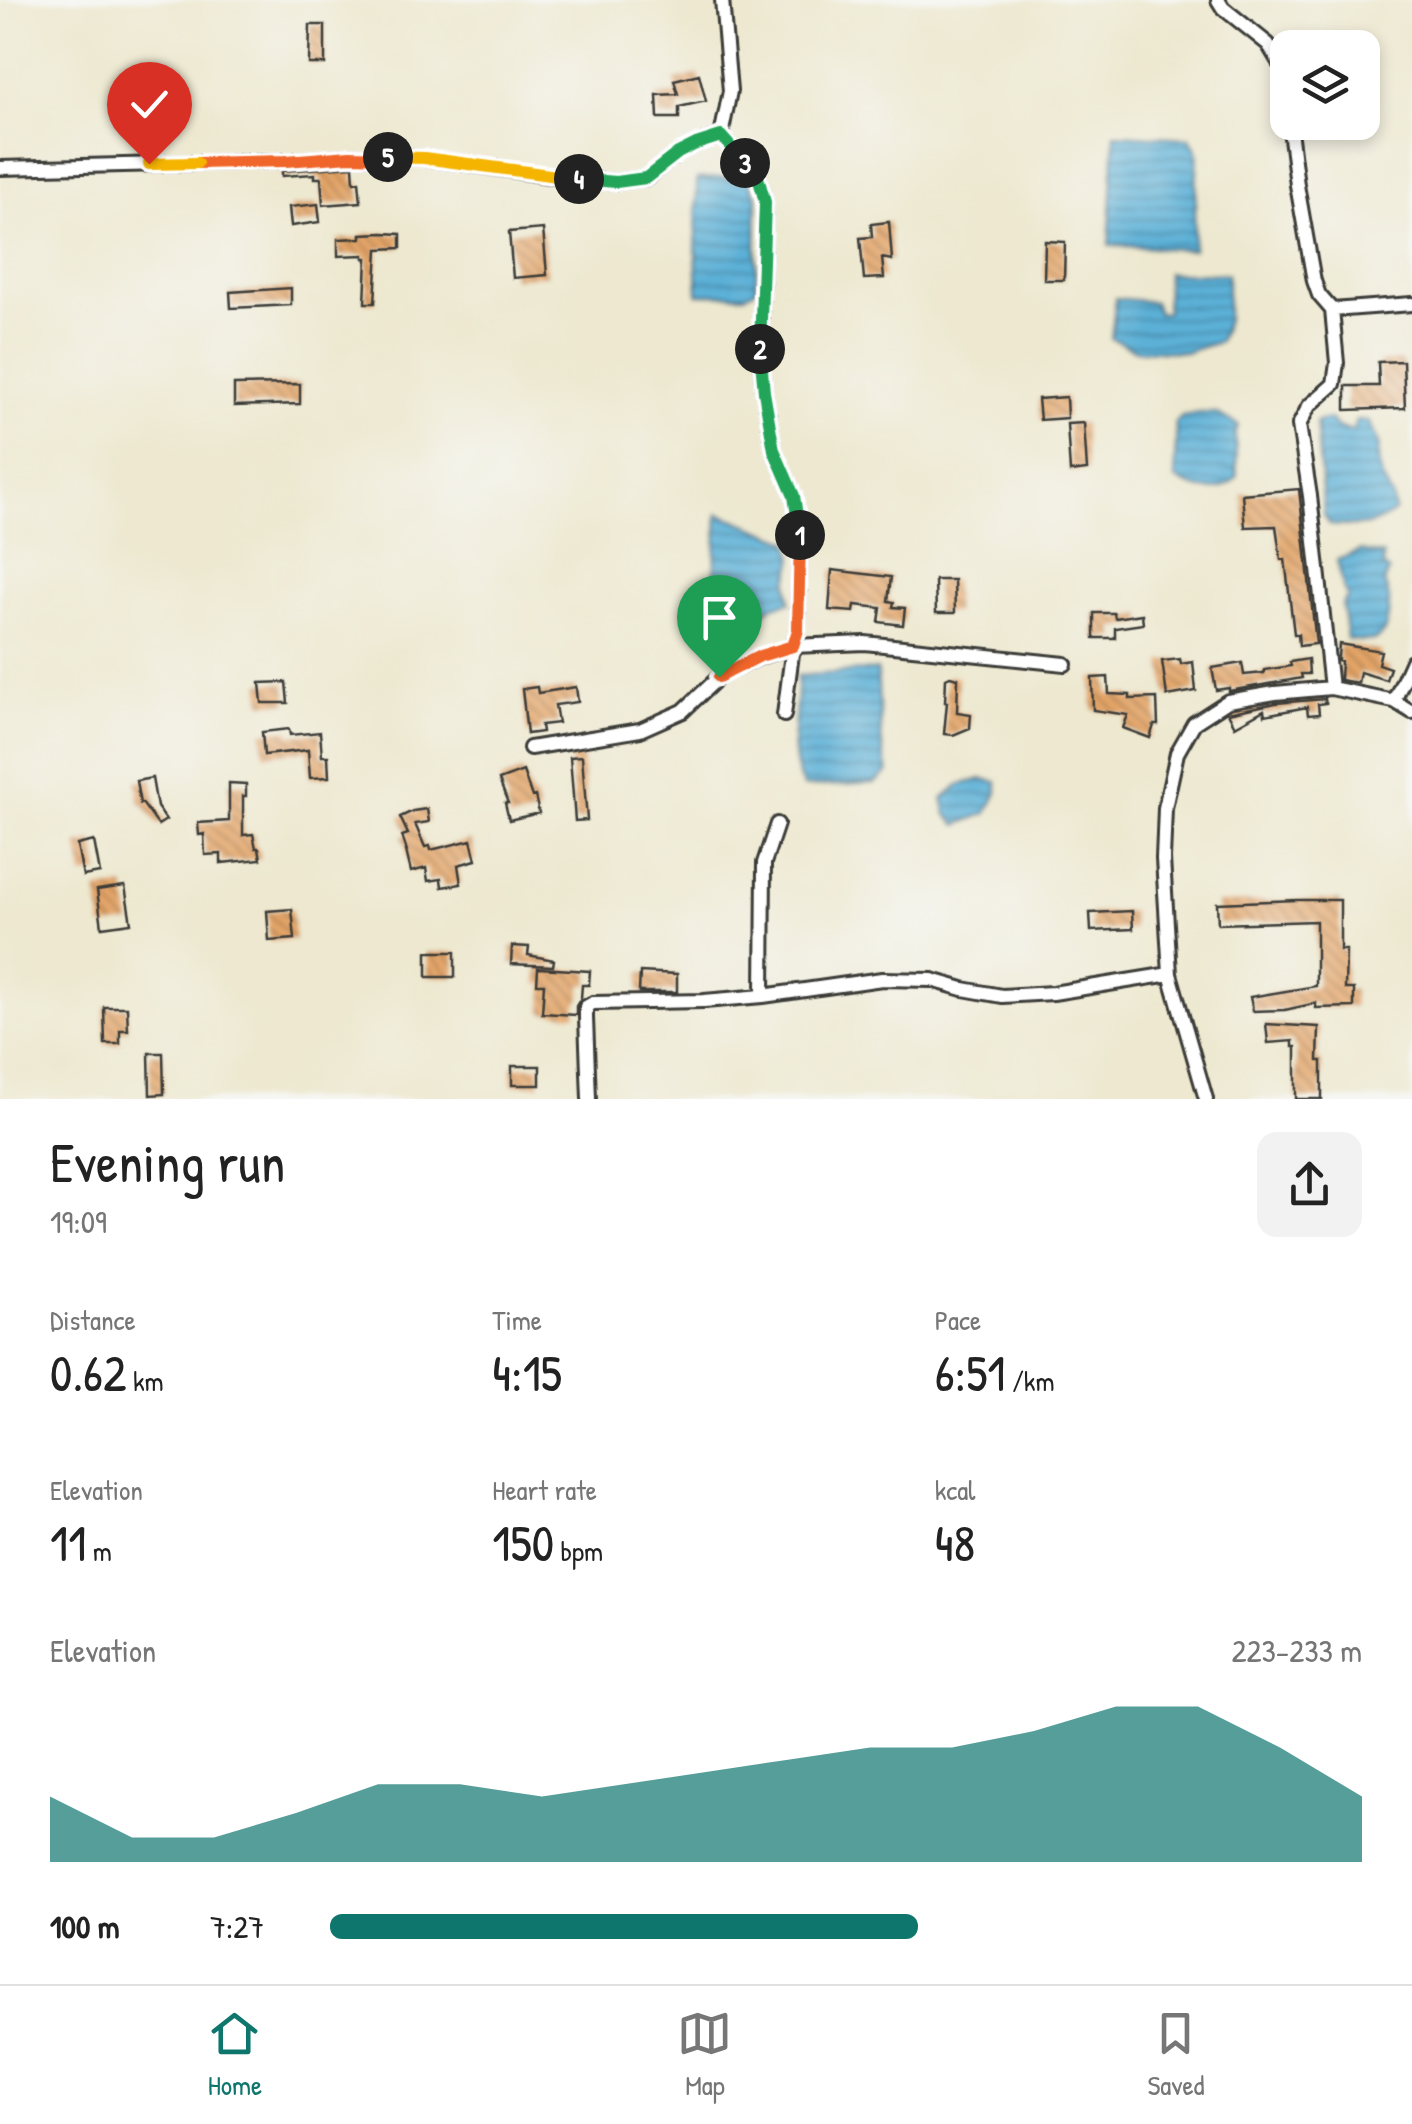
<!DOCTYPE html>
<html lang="en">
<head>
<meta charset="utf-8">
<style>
  body { margin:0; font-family:"Patrick Hand",sans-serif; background:#f2f2f2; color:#222; height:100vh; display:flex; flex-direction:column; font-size:38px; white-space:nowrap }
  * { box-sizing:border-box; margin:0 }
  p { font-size:32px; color:#767676 }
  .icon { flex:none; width:55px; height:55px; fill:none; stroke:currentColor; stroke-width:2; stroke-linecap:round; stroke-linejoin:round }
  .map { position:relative; height:1099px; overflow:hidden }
  .drawer { display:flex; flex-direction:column; background:#fff; flex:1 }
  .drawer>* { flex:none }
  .buttons { position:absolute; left:1270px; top:30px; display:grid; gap:20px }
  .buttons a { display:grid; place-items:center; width:110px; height:110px; border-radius:20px; background:#fff; box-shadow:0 5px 15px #0003; font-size:50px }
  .pin { position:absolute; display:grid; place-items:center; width:85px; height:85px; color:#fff; margin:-102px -42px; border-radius:50% 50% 50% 0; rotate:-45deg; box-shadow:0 0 10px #0007 }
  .pin .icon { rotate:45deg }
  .km { position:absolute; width:50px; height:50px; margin:-25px; border-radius:50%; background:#222; color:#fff; font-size:28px; line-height:50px; text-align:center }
  .round { display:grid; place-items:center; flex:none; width:105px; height:105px; border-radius:20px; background:#f2f2f2 }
  .headline { display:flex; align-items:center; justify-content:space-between; height:170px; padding:0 50px }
  h1 { font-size:55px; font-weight:600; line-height:75px }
  .stats { display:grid; grid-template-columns:repeat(3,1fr); gap:15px; height:170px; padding:10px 50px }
  .stats div { display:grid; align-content:center }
  .stats b { font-size:50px; font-weight:600 }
  .stats small { font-size:28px; font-weight:400 }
  .stats p { font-size:28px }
  .chart { height:280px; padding:20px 50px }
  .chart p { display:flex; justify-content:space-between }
  .chart svg { width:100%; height:180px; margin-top:10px; fill:#0f766e; opacity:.7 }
  ul { padding:0 50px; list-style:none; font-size:32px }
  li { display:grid; grid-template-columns:160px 120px 1fr; align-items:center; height:75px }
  li i { height:25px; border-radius:12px; background:#0f766e }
  .tabs { display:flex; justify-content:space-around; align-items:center; height:140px; border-top:2px solid #e0e0e0; background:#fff; font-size:28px; color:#767676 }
  .tabs a { display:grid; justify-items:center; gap:5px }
  .tabs .on { color:#0f766e }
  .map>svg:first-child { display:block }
  .water { fill:url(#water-rules); stroke:#3c667a; stroke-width:2.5 }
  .building { fill:url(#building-back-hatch) }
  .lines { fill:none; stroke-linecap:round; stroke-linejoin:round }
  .street-casing { stroke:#3b3b37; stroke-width:18 }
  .street { stroke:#fff; stroke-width:12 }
  .split-1-casing { stroke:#fff; stroke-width:20 }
  .split-2-casing { stroke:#fff; stroke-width:20 }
  .split-3-casing { stroke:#fff; stroke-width:20 }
  .split-4-casing { stroke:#fff; stroke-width:20 }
  .split-5-casing { stroke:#fff; stroke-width:20 }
  .split-6-casing { stroke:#fff; stroke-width:20 }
  .split-7-casing { stroke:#fff; stroke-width:20 }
  .split-1 { stroke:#f0652b; stroke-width:12 }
  .split-2 { stroke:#22a559; stroke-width:12 }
  .split-3 { stroke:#22a559; stroke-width:12 }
  .split-4 { stroke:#22a559; stroke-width:12 }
  .split-5 { stroke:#f5b400; stroke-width:12 }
  .split-6 { stroke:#f0652b; stroke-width:12 }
  .split-7 { stroke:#f5b400; stroke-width:12 }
</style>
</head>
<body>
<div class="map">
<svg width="1412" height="1099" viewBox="0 0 1412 1099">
  <defs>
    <pattern id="water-rules" width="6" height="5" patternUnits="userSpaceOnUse" patternTransform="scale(2.5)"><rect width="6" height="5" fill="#5bb0d7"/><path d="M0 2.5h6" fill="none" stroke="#4a8eae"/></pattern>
    <pattern id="building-back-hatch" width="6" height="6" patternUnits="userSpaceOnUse" patternTransform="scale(2.5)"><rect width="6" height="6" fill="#e3a467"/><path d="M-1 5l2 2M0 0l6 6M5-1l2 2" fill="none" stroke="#b78554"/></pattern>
  </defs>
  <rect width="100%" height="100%" fill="#f6f6f2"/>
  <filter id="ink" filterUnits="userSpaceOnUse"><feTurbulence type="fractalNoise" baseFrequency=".01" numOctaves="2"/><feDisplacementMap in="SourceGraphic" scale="20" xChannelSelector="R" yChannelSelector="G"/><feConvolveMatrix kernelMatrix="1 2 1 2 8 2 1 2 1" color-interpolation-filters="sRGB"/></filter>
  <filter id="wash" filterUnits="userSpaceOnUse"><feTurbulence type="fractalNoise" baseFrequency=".0048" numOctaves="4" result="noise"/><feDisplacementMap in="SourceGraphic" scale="40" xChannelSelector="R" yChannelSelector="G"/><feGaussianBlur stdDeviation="2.25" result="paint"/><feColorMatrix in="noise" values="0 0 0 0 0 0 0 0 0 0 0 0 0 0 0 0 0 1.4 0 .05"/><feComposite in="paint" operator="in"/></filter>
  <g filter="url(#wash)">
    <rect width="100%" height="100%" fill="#ede8cf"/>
    <path class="water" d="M 1115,134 L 1190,138 L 1198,153 L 1193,250 L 1109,245 Z
      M 746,176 L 757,196 L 756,289 L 746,295 L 698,294 L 696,253 L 697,179 Z
      M 1167,273 L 1227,274 L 1227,318 L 1219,342 L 1186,352 L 1136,350 L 1111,338 L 1116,298 L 1154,302 L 1158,314 L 1166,312 Z
      M 1199,413 L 1216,413 L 1238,425 L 1235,436 L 1237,477 C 1220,496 1196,491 1176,479 C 1172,456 1179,443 1175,423 L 1182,416 Z
      M 1329,419 L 1338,428 L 1353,431 L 1356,420 L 1369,422 L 1379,444 L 1378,460 L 1382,478 L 1392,497 L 1395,511 C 1370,530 1359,526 1330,525 L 1324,515 L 1316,422 Z
      M 718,513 L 789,541 L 794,558 L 788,582 L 790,602 L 773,606 L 762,614 L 743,594 L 725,591 L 714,585 Z
      M 1360,551 L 1383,555 L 1383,566 L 1389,571 L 1384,583 C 1390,596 1390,602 1388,616 C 1385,643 1371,643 1347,639 L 1342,606 L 1348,597 L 1344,590 L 1337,560 Z
      M 877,670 L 882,745 L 888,772 L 875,783 L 804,787 C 784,755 799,711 797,676 Z
      M 982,779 L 997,782 L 997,793 L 987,813 L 957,825 L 947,815 L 943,799 L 959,785 Z"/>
    <g id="blocks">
      <path class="building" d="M 310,25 L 325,25 L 325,64 L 309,64 Z
        M 699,74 L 706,101 L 679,107 L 679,118 L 658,118 L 657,95 L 678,94 L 674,80 Z
        M 353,166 L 354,182 L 359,181 L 361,202 L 323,205 L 321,178 L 315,178 L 315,174 L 282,176 L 282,171 Z
        M 318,204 L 320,222 L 291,226 L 289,207 Z
        M 889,222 L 892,260 L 882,258 L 884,278 L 864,279 L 860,238 L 872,237 L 871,224 Z
        M 543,229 L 547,275 L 513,278 L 509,232 Z
        M 383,233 L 401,234 L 401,248 L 378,249 L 375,303 L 365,303 L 367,258 L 364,258 L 364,255 L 338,256 L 338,239 L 361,238 L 361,234 Z
        M 1045,241 L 1065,242 L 1064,280 L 1044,280 Z
        M 291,288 L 291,305 L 231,308 L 230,292 Z
        M 1403,361 L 1405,408 L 1346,410 L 1346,386 L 1379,386 L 1378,362 Z
        M 300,384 L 300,404 L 234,406 L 234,385 Z
        M 1066,397 L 1067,418 L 1040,420 L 1038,399 Z
        M 1084,423 L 1087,470 L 1070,472 L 1067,424 Z
        M 1299,489 L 1316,644 L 1299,646 L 1298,634 L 1294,634 L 1285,559 L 1281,560 L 1276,526 L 1245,527 L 1242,494 Z
        M 832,570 L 891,577 L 888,601 L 894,602 L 893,607 L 905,608 L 903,625 L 879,622 L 881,608 L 855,605 L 854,612 L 829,610 Z
        M 935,580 L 954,580 L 955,613 L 936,613 Z
        M 710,600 L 748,600 L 749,627 L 739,627 L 737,653 L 718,651 L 720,627 L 710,627 Z
        M 1094,613 L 1114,613 L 1115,618 L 1142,614 L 1143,624 L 1115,628 L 1115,638 L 1094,638 Z
        M 1339,644 L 1381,651 L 1378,664 L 1390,668 L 1386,680 L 1360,672 L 1358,683 L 1340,680 L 1341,661 L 1338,660 L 1338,657 Z
        M 1180,659 L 1181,664 L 1193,662 L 1196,691 L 1167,696 L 1162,661 Z
        M 1308,659 L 1309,674 L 1301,674 L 1302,678 L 1229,691 L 1229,688 L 1216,690 L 1212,668 L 1242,663 L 1244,675 L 1264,673 L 1264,670 L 1291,666 L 1290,662 Z
        M 950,676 L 958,678 L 957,712 L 971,714 L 970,728 L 953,735 L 944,734 L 947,702 L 945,702 L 946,678 Z
        M 1108,677 L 1109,694 L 1130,695 L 1130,699 L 1157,698 L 1158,725 L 1154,725 L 1150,738 L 1123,728 L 1128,715 L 1093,710 L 1092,678 Z
        M 286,682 L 288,703 L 262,703 L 260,683 Z
        M 537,687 L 538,693 L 576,687 L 578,702 L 555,705 L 558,723 L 541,725 L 542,732 L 527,734 L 522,689 Z
        M 1325,699 L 1326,703 L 1318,704 L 1319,714 L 1308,715 L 1307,707 L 1265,715 L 1264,710 L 1235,726 L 1228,713 L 1276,703 Z
        M 289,729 L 290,735 L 320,732 L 322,756 L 328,756 L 329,777 L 310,778 L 308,750 L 264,755 L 262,732 Z
        M 582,756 L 587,820 L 575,821 L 570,757 Z
        M 523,771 L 532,797 L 535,796 L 539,813 L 509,820 L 505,803 L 508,803 L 499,780 Z
        M 152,778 L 157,807 L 166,820 L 158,825 L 142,803 L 140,804 L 136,781 Z
        M 229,783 L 246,784 L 246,796 L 243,796 L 243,835 L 253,834 L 256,848 L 259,848 L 261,859 L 221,863 L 221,854 L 205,855 L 204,834 L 199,835 L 198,823 L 229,821 Z
        M 427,809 L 429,822 L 415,824 L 425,847 L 430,846 L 431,850 L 471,840 L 476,860 L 458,865 L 461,884 L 442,887 L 441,879 L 428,881 L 426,868 L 411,872 L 406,851 L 407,851 L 402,836 L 408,834 L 400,817 L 413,811 Z
        M 94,841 L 100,873 L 83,876 L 77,845 Z
        M 125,886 L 131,923 L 102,927 L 97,890 Z
        M 1297,900 L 1340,900 L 1340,950 L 1346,950 L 1345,989 L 1354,989 L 1354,1007 L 1316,1008 L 1316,1003 L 1285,1010 L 1253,1011 L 1250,997 L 1316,986 L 1316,921 L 1218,924 L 1217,903 Z
        M 292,909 L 295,939 L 269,941 L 267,911 Z
        M 1132,911 L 1133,929 L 1091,931 L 1090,913 Z
        M 512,946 L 529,947 L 528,955 L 554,960 L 553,966 L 511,964 Z
        M 427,952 L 455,952 L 455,977 L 427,977 Z
        M 538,968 L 590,971 L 589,985 L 582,985 L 581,998 L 576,1006 L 576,1015 L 542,1013 L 544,984 L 537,984 Z
        M 640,972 L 677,974 L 677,992 L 639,992 Z
        M 104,1007 L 127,1007 L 128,1030 L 120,1030 L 120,1044 L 105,1044 Z
        M 1266,1024 L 1319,1027 L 1318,1061 L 1322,1061 L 1322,1099 L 1296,1099 L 1296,1047 L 1293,1047 L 1293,1041 L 1268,1043 Z
        M 149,1053 L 163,1053 L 164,1094 L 150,1095 Z
        M 512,1066 L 540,1066 L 540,1085 L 512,1085 Z"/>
    </g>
  </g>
  <g filter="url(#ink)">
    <use href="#blocks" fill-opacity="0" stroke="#3b3b37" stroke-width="2.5"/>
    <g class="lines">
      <g class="street-casing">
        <path id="street" d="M 1218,0 L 1223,8 L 1268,44 L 1282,67 L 1288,108
          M 1289,122 L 1297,185 L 1314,281 L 1319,295 L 1332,310 L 1412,304
          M 0,168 L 287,161 L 350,156 L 424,158 L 549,176 L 616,182 L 647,178 L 678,153 L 696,144 L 721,136
          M 1331,688 L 1310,496 L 1299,425 L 1309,406 L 1334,384 L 1337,363 L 1332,310
          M 1394,701 L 1412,661
          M 784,715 L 793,646 L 865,643 L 1065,664
          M 530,748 L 640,730 L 683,711 L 719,677 L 760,657 L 793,646 L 798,630 L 800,537 L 794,496 L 774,450 L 764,392 L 760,354 L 765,202 L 758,177 L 721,136 L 730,91 L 722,0
          M 763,996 L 764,863 L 777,824
          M 589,1099 L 586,1018 L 586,1007 L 593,1003 L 704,1001 L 763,996 L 882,979 L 932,980 L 963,989 L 1002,996 L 1053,993 L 1170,974
          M 1206,1099 L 1170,974 L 1163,859 L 1165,808 L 1177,753 L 1194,723 L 1228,701 L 1275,693 L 1331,688 L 1394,701 L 1412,712"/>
      </g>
      <use href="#street" class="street"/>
    </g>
  </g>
  <g class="lines" filter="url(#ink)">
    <g class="split-1-casing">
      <path id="split-1" d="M 719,677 L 760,656 L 793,646 L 798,630 L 800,535"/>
    </g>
    <g class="split-2-casing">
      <path id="split-2" d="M 760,349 L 764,392 L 774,450 L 794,496 L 800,535"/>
    </g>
    <g class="split-3-casing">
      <path id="split-3" d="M 745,163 L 758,177 L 765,202 L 760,349"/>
    </g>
    <g class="split-4-casing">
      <path id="split-4" d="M 579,179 L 616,182 L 646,178 L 678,153 L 696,144 L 721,136 L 745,163"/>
    </g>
    <g class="split-5-casing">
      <path id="split-5" d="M 388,157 L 424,158 L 579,179"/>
    </g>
    <g class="split-6-casing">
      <path id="split-6" d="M 197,163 L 286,161 L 350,156 L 388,157"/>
    </g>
    <g class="split-7-casing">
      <path id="split-7" d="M 149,164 L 197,163"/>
    </g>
    <use href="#split-1" class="split-1"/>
    <use href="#split-2" class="split-2"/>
    <use href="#split-3" class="split-3"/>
    <use href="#split-4" class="split-4"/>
    <use href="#split-5" class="split-5"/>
    <use href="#split-6" class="split-6"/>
    <use href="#split-7" class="split-7"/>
  </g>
</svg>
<div class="buttons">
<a><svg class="icon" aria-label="layers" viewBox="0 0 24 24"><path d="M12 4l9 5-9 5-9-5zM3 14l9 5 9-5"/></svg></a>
</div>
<div class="pin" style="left:719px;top:677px;background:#1e9e55"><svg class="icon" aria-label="arrive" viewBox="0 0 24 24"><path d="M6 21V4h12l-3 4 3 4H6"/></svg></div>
<div class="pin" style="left:149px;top:164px;background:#d93025"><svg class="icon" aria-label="check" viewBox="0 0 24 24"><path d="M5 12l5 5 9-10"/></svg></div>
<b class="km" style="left:800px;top:535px">1</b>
<b class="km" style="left:760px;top:349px">2</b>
<b class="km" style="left:745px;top:163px">3</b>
<b class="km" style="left:579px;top:179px">4</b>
<b class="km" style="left:388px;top:157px">5</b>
</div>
<section class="drawer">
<div class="headline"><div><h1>Evening run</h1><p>19:09</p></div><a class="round"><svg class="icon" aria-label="share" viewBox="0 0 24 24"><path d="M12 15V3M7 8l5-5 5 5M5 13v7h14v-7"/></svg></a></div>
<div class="stats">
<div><p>Distance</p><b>0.62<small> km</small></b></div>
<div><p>Time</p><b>4:15</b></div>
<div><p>Pace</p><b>6:51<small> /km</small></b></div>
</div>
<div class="stats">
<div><p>Elevation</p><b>11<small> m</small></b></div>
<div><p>Heart rate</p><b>150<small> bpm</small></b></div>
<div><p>kcal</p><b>48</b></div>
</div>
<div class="chart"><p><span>Elevation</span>223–233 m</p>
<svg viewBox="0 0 160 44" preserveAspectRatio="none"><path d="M0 44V28L10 38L20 38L30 32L40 25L50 25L60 28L70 25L80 22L90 19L100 16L110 16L120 12L130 6L140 6L150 16L160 28V44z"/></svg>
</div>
<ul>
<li><b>100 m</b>7:27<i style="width:57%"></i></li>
</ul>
</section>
<nav class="tabs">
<a class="on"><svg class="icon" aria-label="home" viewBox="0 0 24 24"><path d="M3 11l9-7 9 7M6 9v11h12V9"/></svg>Home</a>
<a><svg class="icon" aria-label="map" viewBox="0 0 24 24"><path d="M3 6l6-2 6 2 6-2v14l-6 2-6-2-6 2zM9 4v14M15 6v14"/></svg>Map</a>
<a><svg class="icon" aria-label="saved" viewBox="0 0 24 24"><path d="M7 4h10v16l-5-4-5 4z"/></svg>Saved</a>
</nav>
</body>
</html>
